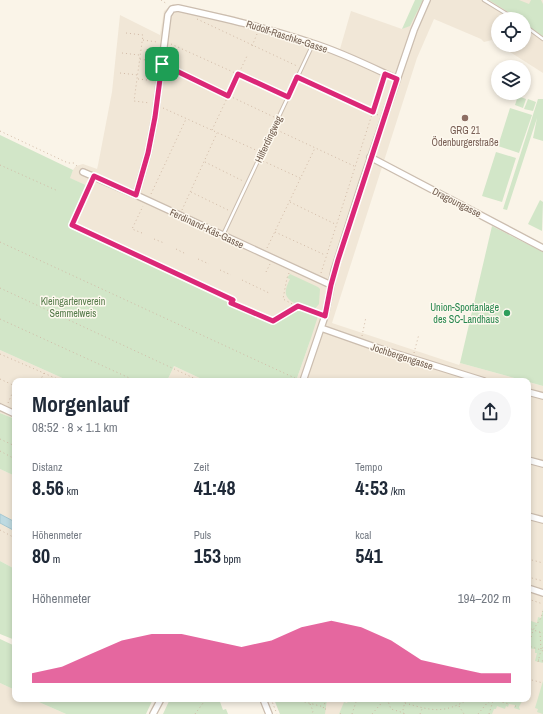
<!DOCTYPE html>
<html lang="de">
<head>
<meta charset="utf-8">
<style>
  body { margin:0; font-family:"Archivo Narrow",sans-serif; background:#f6f6f7; color:#1f2937; height:100vh; display:flex; flex-direction:column; font-size:15px; white-space:nowrap }
  * { box-sizing:border-box; margin:0 }
  p { font-size:13px; color:#747a83 }
  .icon { flex:none; width:22px; height:22px; fill:none; stroke:currentColor; stroke-width:2; stroke-linecap:round; stroke-linejoin:round }
  .map { position:relative; flex:1; overflow:hidden }
  .side { position:absolute; left:12px; top:378px; width:519px; height:324px; display:flex; flex-direction:column; background:#fff; border-radius:8px; box-shadow:0 2px 6px #0003 }
  .side>* { flex:none }
  .fabs { position:absolute; left:491px; top:12px; display:grid; gap:8px }
  .fabs a { display:grid; place-items:center; width:40px; height:40px; border-radius:50%; background:#fff; box-shadow:0 2px 6px #0003; font-size:20px }
  .pin { position:absolute; display:grid; place-items:center; width:34px; height:34px; color:#fff; margin:-17px; border-radius:8px; box-shadow:0 2px 6px #0006 }
  .round { display:grid; place-items:center; flex:none; width:42px; height:42px; border-radius:21px; background:#f6f6f7 }
  .overview { display:flex; align-items:center; justify-content:space-between; height:68px; padding:0 20px }
  h1 { font-size:22px; font-weight:700; line-height:30px }
  .stats { display:grid; grid-template-columns:repeat(3,1fr); gap:6px; height:68px; padding:4px 20px }
  .stats div { display:grid; align-content:center }
  .stats b { font-size:20px; font-weight:700 }
  .stats small { font-size:11px; font-weight:400 }
  .stats p { font-size:11px }
  .chart { height:112px; padding:8px 20px }
  .chart p { display:flex; justify-content:space-between }
  .chart svg { width:100%; height:72px; margin-top:4px; fill:#db2777; opacity:.7 }
  .map>svg:first-child { display:block }
  .residential { fill:#f1e7d7 }
  .green { fill:#d2e6c8 }
  .water { fill:#bedae1; stroke:#a6c8d2 }
  .lines { fill:none; stroke-linecap:round; stroke-linejoin:round }
  .lane-casing { stroke:#cbbdaf; stroke-width:4.5 }
  .street-casing { stroke:#cbbdaf; stroke-width:8 }
  .path { stroke:#d1baa6; stroke-width:1; stroke-dasharray:1 3; stroke-linecap:butt }
  .lane { stroke:#fff; stroke-width:2.5 }
  .street { stroke:#fff; stroke-width:5.5 }
  .route-casing { stroke:#fff; stroke-width:8 }
  .route { stroke:#db2777; stroke-width:5 }
  .education-dot { fill:#8d6e63; stroke:#fdf8ee; stroke-width:1.5 }
  .leisure-dot { fill:#2e9e5b; stroke:#fdf8ee; stroke-width:1.5 }
  .labels { text-anchor:middle; stroke-width:3; stroke-linejoin:round; paint-order:stroke }
  .street-label { font-size:10px; fill:#715d4f; stroke:#fdf8ee }
  .education-label { font-size:10px; fill:#785e54; stroke:#fdf8ee }
  .park-label { font-size:10px; fill:#567b4b; stroke:#fdf8ee }
  .leisure-label { font-size:10px; fill:#27864d; stroke:#fdf8ee; text-anchor:end }
</style>
</head>
<body>
<div class="map">
<svg width="543" height="714" viewBox="0 0 543 714">
  <rect width="100%" height="100%" fill="#faf4e8"/>
  <path class="residential" d="M 423,0 L 543,0 L 543,73 L 499,45 L 524,45 L 524,19 L 498,19 L 498,44 L 492,40 L 484,42 L 481,39 L 434,19 L 417,58 L 332,323 L 459,365 L 460,363 L 526,381 L 296,381 L 310,341 L 68,228 L 88,186 L 69,178 L 73,170 L 76,166 L 83,164 L 97,169 L 98,165 L 112,92 L 120,15 L 160,35 L 164,11 L 173,4 L 233,16 L 299,35 L 340,49 L 351,11 L 402,29 L 410,25 Z
    M 0,350 L 69,381 L 15,381 L 15,419 L 0,413 Z
    M 174,366 L 206,381 L 167,381 Z
    M 528,382 L 543,386 L 543,714 L 280,714 L 274,699 L 528,699 Z
    M 0,469 L 15,476 L 15,569 L 0,561 Z
    M 0,683 L 15,690 L 15,699 L 32,699 L 66,714 L 0,714 Z"/>
  <path class="green" d="M 415,0 L 423,0 L 410,26 L 402,29 Z
    M 489,0 L 519,0 L 529,4 L 531,0 L 541,0 L 543,4 L 543,37 L 524,23 L 524,19 L 519,19 Z
    M 518,96 L 526,99 L 523,108 L 515,105 Z
    M 528,99 L 536,102 L 533,111 L 524,109 Z
    M 538,99 L 543,99 L 543,141 L 533,138 L 537,118 L 507,210 L 503,209 Z
    M 510,108 L 532,115 L 519,153 L 498,146 Z
    M 0,135 L 73,170 L 70,178 L 88,186 L 69,228 L 270,322 L 278,321 L 296,309 L 302,309 L 317,315 L 318,316 L 310,341 L 296,381 L 206,381 L 174,366 L 167,381 L 69,381 L 0,350 Z
    M 496,152 L 516,158 L 502,202 L 482,196 Z
    M 540,200 L 543,202 L 542,231 L 528,224 Z
    M 492,226 L 543,252 L 543,386 L 460,363 Z
    M 290,274 L 318,287 L 320,289 L 319,304 L 314,310 C 308,310 304,307 298,305 C 284,298 283,293 290,279 L 287,278 Z
    M 0,413 L 15,419 L 15,476 L 0,469 Z
    M 0,561 L 15,569 L 15,640 L 0,634 Z
    M 543,609 L 543,663 L 535,661 L 537,653 L 535,653 L 535,649 L 528,648 L 528,620 L 537,623 L 538,617 L 541,618 Z
    M 0,639 L 15,646 L 15,690 L 0,683 Z
    M 543,681 L 543,714 L 537,712 L 538,709 L 535,708 Z
    M 32,699 L 153,699 L 146,714 L 66,714 Z
    M 170,699 L 219,699 L 223,710 L 226,709 L 228,714 L 163,714 Z
    M 274,699 L 327,699 L 325,714 L 280,714 Z
    M 349,699 L 523,699 L 519,707 L 520,710 L 514,708 L 515,705 L 509,704 L 508,707 L 506,706 L 505,709 L 497,706 L 496,709 L 494,709 L 492,714 L 339,714 L 344,702 L 347,703 Z"/>
  <path class="water" d="M 0,514 L 15,522 L 15,531 L 0,523 Z"/>
  <g class="lines">
    <g class="lane-casing">
      <path id="lane" d="M 484,0 L 515,19
        M 524,25 L 543,39
        M 223,235 L 313,44"/>
    </g>
    <g class="street-casing">
      <path id="street" d="M 370,157 L 543,248
        M 83,172 L 136,195 L 331,285
        M 136,195 L 148,153 L 155,117 L 168,15 L 172,9 L 178,8 C 223,18 268,28 312,43 C 341,52 369,66 397,79
        M 321,328 L 375,347 L 484,381
        M 303,381 L 325,316 L 334,271 L 362,183 L 414,30 L 427,0
        M 528,392 L 543,396
        M 0,407 L 15,414
        M 528,460 L 543,464
        M 528,516 L 543,520
        M 528,588 L 543,593
        M 263,699 L 269,714
        M 153,714 L 161,699"/>
    </g>
    <path class="path" d="M 161,0 L 167,4
      M 197,19 L 297,66
      M 126,33 L 143,35 L 134,101 L 150,103
      M 143,40 L 157,42
      M 171,44 L 284,95
      M 252,46 L 257,34
      M 122,53 L 139,55
      M 140,59 L 151,61
      M 168,67 L 274,117
      M 120,73 L 138,75
      M 138,79 L 148,80
      M 301,79 L 378,115
      M 163,108 L 258,151
      M 212,130 L 247,56
      M 277,130 L 354,166
      M 0,131 L 68,163 L 74,163 L 78,167
      M 263,161 L 300,178
      M 205,162 L 243,181
      M 0,165 L 58,191
      M 91,182 L 71,225 L 233,300 L 231,303 L 273,321 L 298,307
      M 191,192 L 230,211
      M 151,194 L 186,119
      M 290,202 L 335,224
      M 182,210 L 217,133
      M 275,232 L 325,255
      M 142,233 L 132,229 L 143,206
      M 154,239 L 164,243
      M 0,242 L 297,379
      M 267,248 L 315,148
      M 176,249 L 186,254
      M 198,259 L 209,264
      M 220,270 L 231,275
      M 266,272 L 270,264
      M 289,273 L 287,278 L 283,299 L 298,307 L 320,314
      M 321,273 L 383,80
      M 242,280 L 269,293
      M 0,288 L 200,381
      M 0,319 L 136,381
      M 362,336 L 366,317
      M 414,353 L 419,334
      M 0,354 L 62,381
      M 0,379 L 15,386
      M 40,381 L 44,373
      M 8,403 L 15,387
      M 0,439 L 15,446
      M 0,451 L 15,459
      M 0,530 L 15,538
      M 528,559 L 543,563
      M 528,577 L 543,581
      M 528,599 L 543,604
      M 543,611 L 541,618 L 533,630 L 543,633
      M 528,627 L 533,630 L 529,646 L 541,650 L 543,651
      M 540,632 L 541,650 L 543,647
      M 538,660 L 543,661
      M 538,662 L 541,650
      M 528,679 L 543,683
      M 271,699 L 277,714
      M 293,699 L 324,707
      M 387,699 L 391,709 L 404,713
      M 491,699 L 509,704
      M 522,702 L 523,699
      M 405,703 C 433,711 443,714 469,699
      M 310,704 L 313,711 L 312,714
      M 459,706 L 464,714
      M 515,706 L 519,707
      M 326,709 L 323,709 L 326,699
      M 340,713 L 341,714
      M 195,714 L 206,699
      M 352,714 L 357,699
      M 372,714 L 385,699
      M 404,714 L 403,709 L 406,699
      M 420,714 L 422,709
      M 478,714 L 488,702 L 492,701
      M 489,714 L 493,701"/>
    <use href="#lane" class="lane"/>
    <use href="#street" class="street"/>
  </g>
  <g class="lines">
    <g class="route-casing">
      <path id="route" d="M 162,64 L 228,96 L 238,74 L 288,97 L 297,77 L 373,112 L 385,74 L 397,79 L 338,260 L 331,285 L 325,316 L 298,306 L 273,321 L 231,303 L 233,300 L 72,225 L 94,176 L 136,195 L 148,153 L 155,117 Z"/>
    </g>
    <use href="#route" class="route"/>
  </g>
  <circle class="education-dot" cx="465" cy="118" r="4"/>
  <circle class="leisure-dot" cx="507" cy="313" r="4"/>
  <g class="labels">
    <g class="street-label">
      <text transform="translate(287 36) rotate(18)" y="4">Rudolf-Raschke-Gasse</text>
      <text transform="translate(268 139) rotate(-65)" y="4">Hilferdingweg</text>
      <text transform="translate(457 202) rotate(27)" y="4">Dragoungasse</text>
      <text transform="translate(207 228) rotate(25)" y="4">Ferdinand-Käs-Gasse</text>
      <text transform="translate(402 356) rotate(18)" y="4">Jochbergengasse</text>
    </g>
    <g class="education-label">
      <text x="465" y="134">GRG 21<tspan x="465" dy="12">Ödenburgerstraße</tspan></text>
    </g>
    <g class="park-label">
      <text x="73" y="305">Kleingartenverein<tspan x="73" dy="12">Semmelweis</tspan></text>
    </g>
    <g class="leisure-label">
      <text x="499" y="311">Union-Sportanlage<tspan x="499" dy="12">des SC-Landhaus</tspan></text>
    </g>
  </g>
</svg>
<div class="fabs">
<a><svg class="icon" aria-label="locate" viewBox="0 0 24 24"><circle cx="12" cy="12" r="6"/><path d="M12 2v4M12 18v4M2 12h4M18 12h4"/></svg></a>
<a><svg class="icon" aria-label="layers" viewBox="0 0 24 24"><path d="M12 4l9 5-9 5-9-5zM3 14l9 5 9-5"/></svg></a>
</div>
<div class="pin" style="left:162px;top:64px;background:#1e9e55"><svg class="icon" aria-label="arrive" viewBox="0 0 24 24"><path d="M6 21V4h12l-3 4 3 4H6"/></svg></div>
<section class="side">
<div class="overview"><div><h1>Morgenlauf</h1><p>08:52 · 8 × 1.1 km</p></div><a class="round"><svg class="icon" aria-label="share" viewBox="0 0 24 24"><path d="M12 15V3M7 8l5-5 5 5M5 13v7h14v-7"/></svg></a></div>
<div class="stats">
<div><p>Distanz</p><b>8.56<small> km</small></b></div>
<div><p>Zeit</p><b>41:48</b></div>
<div><p>Tempo</p><b>4:53<small> /km</small></b></div>
</div>
<div class="stats">
<div><p>Höhenmeter</p><b>80<small> m</small></b></div>
<div><p>Puls</p><b>153<small> bpm</small></b></div>
<div><p>kcal</p><b>541</b></div>
</div>
<div class="chart"><p><span>Höhenmeter</span>194–202 m</p>
<svg viewBox="0 0 160 44" preserveAspectRatio="none"><path d="M0 44V38L10 34L20 26L30 18L40 14L50 14L60 18L70 22L80 18L90 10L100 6L110 10L120 18L130 30L140 34L150 38L160 38V44z"/></svg>
</div>
</section>
</div>
</body>
</html>
